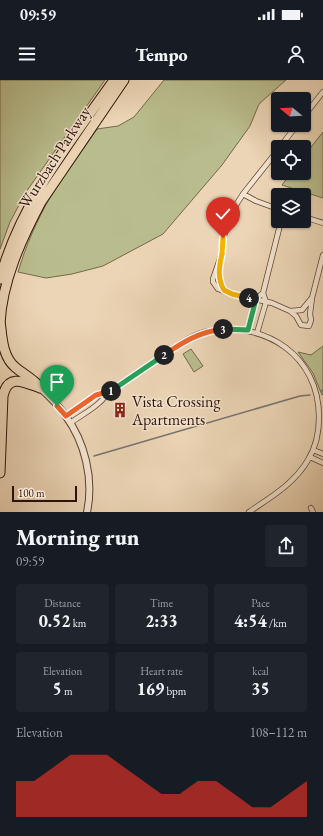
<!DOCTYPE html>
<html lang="en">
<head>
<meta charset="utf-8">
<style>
  body { margin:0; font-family:"EB Garamond",serif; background:#20242c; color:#f1f3f6; height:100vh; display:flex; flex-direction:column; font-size:15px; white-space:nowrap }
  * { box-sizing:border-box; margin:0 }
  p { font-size:13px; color:#9ea1a6 }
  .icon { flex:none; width:22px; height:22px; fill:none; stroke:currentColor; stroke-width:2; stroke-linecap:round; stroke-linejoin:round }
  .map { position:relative; height:432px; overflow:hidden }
  .details { display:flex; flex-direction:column; background:#171b24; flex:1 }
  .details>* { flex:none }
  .needle { width:26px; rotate:288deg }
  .controls { position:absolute; left:271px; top:12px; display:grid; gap:8px }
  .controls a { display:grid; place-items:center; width:40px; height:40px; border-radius:4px; background:#171b24; box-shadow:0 1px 3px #0004; font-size:20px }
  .scale { position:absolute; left:12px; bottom:10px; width:65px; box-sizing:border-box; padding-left:4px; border:2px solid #301406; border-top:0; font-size:11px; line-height:14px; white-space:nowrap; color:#301406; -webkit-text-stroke:3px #f3e4d0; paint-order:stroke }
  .pin { position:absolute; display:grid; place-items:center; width:34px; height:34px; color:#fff; margin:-41px -17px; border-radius:50% 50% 50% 0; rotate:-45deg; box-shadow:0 0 4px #0007 }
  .pin .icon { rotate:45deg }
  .km { position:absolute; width:20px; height:20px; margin:-10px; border-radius:50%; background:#222; color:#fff; font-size:11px; line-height:20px; text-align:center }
  .round { display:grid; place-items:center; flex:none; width:42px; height:42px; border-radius:4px; background:#20242c }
  .headline { display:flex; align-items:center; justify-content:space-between; height:68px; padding:0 16px }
  h1 { font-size:22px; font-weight:800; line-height:30px }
  .stats { display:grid; grid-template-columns:repeat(3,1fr); gap:6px; height:68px; padding:4px 16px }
  .stats div { display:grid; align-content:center; border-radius:4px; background:#20242c; text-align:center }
  .stats b { font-size:17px; font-weight:800 }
  .stats small { font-size:11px; font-weight:400 }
  .stats p { font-size:11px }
  .chart { height:112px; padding:8px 16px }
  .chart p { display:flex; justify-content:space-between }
  .chart svg { width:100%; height:72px; margin-top:4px; fill:#d93025; opacity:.7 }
  .status { display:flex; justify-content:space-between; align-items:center; height:28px; padding:0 20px; background:#171b24; direction:ltr }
  .status svg { height:11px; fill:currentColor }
  header { display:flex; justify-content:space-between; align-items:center; height:52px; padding:0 16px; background:#171b24; font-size:18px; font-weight:800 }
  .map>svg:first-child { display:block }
  .green { fill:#b9bd8d; stroke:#74684a }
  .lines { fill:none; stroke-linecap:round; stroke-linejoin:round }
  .stream { stroke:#737572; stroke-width:1.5 }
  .minor-casing { stroke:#5f4432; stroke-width:6 }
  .tertiary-casing { stroke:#5f4432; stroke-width:8 }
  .motorway-casing { stroke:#301406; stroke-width:11 }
  .minor { stroke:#f3e4d0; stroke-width:4.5 }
  .tertiary { stroke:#f3e4d0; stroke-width:6 }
  .motorway { stroke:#ecd5b6; stroke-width:9 }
  .split-1-casing { stroke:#fff; stroke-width:8 }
  .split-2-casing { stroke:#fff; stroke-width:8 }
  .split-3-casing { stroke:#fff; stroke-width:8 }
  .split-4-casing { stroke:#fff; stroke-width:8 }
  .split-5-casing { stroke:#fff; stroke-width:8 }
  .split-6-casing { stroke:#fff; stroke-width:8 }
  .split-1 { stroke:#f0652b; stroke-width:5 }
  .split-2 { stroke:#22a559; stroke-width:5 }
  .split-3 { stroke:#f0652b; stroke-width:5 }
  .split-4 { stroke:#22a559; stroke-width:5 }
  .split-5 { stroke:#f5b400; stroke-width:5 }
  .split-6 { stroke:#f5b400; stroke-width:5 }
  .labels { text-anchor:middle; stroke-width:3; stroke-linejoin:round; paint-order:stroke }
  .street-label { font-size:16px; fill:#301406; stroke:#f3e4d0 }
  .poi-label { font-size:16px; fill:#301406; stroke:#f3e4d0; text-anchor:start }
</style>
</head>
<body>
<div class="status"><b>09:59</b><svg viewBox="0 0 49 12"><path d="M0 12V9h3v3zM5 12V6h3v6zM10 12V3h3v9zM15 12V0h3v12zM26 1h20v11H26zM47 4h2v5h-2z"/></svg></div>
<header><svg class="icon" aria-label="menu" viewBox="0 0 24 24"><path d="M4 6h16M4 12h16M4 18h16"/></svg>Tempo<svg class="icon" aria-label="person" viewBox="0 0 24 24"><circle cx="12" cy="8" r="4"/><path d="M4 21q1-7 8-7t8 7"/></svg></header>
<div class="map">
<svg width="323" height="432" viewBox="0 0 323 432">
  <rect width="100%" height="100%" fill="#ecd5b6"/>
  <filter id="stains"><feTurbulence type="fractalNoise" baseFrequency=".005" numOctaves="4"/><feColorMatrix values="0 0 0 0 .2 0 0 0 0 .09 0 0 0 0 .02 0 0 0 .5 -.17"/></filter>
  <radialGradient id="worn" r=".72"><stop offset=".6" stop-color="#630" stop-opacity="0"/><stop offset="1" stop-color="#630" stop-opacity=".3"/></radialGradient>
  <path class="green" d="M 0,0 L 105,0 L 26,112 L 10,142 L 0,169 Z
    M 164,0 L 286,0 L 259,24 L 250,46 L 222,85 L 163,154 L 103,186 L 72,194 L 46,198 L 18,192 C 26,165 37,140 51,116 C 65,93 82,71 97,49 L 118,46 L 134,37 Z
    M 323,52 L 323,118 L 282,105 L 291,93 L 304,93 L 304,76 Z
    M 323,266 L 323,315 L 322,315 L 313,293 L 298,272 L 311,275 Z
    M 191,269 L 203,286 L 194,292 L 183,274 Z"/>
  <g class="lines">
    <path class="stream" d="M 321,311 L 323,310
      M 94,376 L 300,316 L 310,315"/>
    <g class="minor-casing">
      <path id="minor" d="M 304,36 L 323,12
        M 280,67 L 297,45
        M 278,70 L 243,114 L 236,125 L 223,158 L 221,176 L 213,199 L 213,202 L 218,209 L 232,214 L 272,223 L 290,231 L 296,236 L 301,245 L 309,246 L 311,240 L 310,234 L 312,218 L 323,175
        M 243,114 L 256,121 L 278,129
        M 304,137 L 323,143
        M 219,185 L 220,202 L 224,210
        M 290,231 L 302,230 L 311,219
        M 248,250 L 256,219 L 263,213 L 281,141
        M 257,253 L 266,222 L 263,213
        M 66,336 L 96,315 L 109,311
        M 70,343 C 80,336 92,330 100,322 C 104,319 106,314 110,311 C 115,306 122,303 128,299 C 140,291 151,283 163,275 C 177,266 192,254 209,251 C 266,241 319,276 319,337 C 319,352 316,367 308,380 C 294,404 271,417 249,432
        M 313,370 L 323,374
        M 310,377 L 323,383
        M 311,428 L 313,432"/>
    </g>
    <g class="tertiary-casing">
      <path id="tertiary" d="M 40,308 C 49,316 58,325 65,335 C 85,362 94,399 87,432"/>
    </g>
    <g class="motorway-casing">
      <path id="motorway" d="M 0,199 C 20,124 70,62 114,0
        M 0,240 C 2,256 2,276 15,287 C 23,294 32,298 39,306
        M 0,244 C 2,201 21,160 41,122 L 124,0
        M 0,393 L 3,316 C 8,293 24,302 40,308"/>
    </g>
    <use href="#minor" class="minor"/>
    <use href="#tertiary" class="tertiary"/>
    <use href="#motorway" class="motorway"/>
  </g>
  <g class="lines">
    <g class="split-1-casing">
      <path id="split-1" d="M 57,326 L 66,336 L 96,315 L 111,311"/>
    </g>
    <g class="split-2-casing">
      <path id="split-2" d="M 111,311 L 164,275"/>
    </g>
    <g class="split-3-casing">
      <path id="split-3" d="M 164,275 C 183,262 199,252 223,249"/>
    </g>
    <g class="split-4-casing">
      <path id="split-4" d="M 223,249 L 248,250 L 256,219 L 249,218"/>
    </g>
    <g class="split-5-casing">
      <path id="split-5" d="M 222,174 C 219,187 217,198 224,210 L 232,214 L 249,218"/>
    </g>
    <g class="split-6-casing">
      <path id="split-6" d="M 222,174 L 223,158"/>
    </g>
    <use href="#split-1" class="split-1"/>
    <use href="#split-2" class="split-2"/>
    <use href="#split-3" class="split-3"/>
    <use href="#split-4" class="split-4"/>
    <use href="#split-5" class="split-5"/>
    <use href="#split-6" class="split-6"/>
  </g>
  <defs>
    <g id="building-bare" transform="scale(1.2)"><path d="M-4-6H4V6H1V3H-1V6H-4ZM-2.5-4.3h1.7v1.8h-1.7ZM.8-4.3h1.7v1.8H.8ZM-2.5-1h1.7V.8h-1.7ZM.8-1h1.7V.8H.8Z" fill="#8f2418" stroke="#f3e4d0" stroke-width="2.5" paint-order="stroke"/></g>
  </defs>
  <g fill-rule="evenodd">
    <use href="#building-bare" x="120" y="330"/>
  </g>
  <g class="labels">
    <g class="street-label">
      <text transform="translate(54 77) rotate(-57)" y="6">Wurzbach Parkway</text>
    </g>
    <g class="poi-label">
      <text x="132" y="327">Vista Crossing<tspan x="132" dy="18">Apartments</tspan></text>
    </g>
  </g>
  <rect width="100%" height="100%" filter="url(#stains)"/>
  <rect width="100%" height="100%" fill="url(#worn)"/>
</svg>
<div class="controls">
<a><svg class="needle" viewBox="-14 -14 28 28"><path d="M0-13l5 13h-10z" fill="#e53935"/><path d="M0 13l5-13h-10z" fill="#9ea1a6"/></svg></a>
<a><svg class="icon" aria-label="locate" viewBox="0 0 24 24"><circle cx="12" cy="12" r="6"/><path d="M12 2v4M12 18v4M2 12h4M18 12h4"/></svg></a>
<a><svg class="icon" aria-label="layers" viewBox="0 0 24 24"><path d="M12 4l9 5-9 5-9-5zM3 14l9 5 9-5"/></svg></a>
</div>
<div class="scale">100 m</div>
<div class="pin" style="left:57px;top:326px;background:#1e9e55"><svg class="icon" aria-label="arrive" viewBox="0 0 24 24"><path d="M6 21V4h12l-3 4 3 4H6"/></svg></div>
<div class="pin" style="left:223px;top:158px;background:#d93025"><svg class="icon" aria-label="check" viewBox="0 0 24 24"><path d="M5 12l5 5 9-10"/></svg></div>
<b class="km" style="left:111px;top:311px">1</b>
<b class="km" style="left:164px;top:275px">2</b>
<b class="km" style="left:223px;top:249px">3</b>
<b class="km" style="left:249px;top:218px">4</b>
</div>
<section class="details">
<div class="headline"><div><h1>Morning run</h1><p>09:59</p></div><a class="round"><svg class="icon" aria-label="share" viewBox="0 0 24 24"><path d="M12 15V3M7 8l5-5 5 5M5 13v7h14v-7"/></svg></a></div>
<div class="stats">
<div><p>Distance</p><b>0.52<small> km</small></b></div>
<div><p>Time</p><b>2:33</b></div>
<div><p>Pace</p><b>4:54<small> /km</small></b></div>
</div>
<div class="stats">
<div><p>Elevation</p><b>5<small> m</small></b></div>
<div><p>Heart rate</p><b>169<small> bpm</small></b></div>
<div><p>kcal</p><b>35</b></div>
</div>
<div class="chart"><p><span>Elevation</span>108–112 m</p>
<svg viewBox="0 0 160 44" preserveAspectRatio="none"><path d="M0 44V22L10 22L20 14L30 6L40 6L50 6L60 14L70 22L80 30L90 30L100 22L110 22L120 30L130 38L140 38L150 30L160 22V44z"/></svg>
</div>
</section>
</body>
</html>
